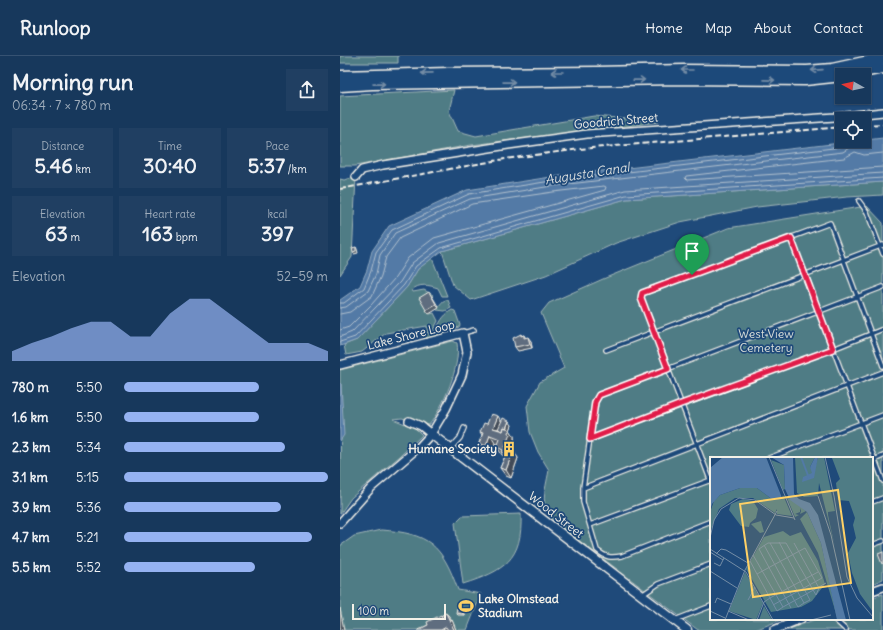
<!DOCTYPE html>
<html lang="en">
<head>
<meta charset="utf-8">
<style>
  body { margin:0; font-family:Delius,sans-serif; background:#203f62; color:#f1f3f6; height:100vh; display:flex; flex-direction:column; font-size:15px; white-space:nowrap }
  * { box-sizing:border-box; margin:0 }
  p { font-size:13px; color:#9eacbb }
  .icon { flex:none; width:22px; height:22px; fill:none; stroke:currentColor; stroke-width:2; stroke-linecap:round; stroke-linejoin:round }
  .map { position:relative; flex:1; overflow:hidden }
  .details { display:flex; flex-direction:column; background:#17385c; width:340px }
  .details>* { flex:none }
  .needle { width:26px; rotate:278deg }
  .fabs { position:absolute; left:495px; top:12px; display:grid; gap:8px }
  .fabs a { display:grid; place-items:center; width:36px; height:36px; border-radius:0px; background:#17385c; box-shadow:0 1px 3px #0004,0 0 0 1px #365272; font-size:20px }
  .scale { position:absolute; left:12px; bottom:10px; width:94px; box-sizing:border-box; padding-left:4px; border:2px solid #f4f1e8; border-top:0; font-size:11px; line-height:14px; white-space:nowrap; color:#f4f1e8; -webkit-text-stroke:3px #1f4a7a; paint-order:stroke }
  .pin { position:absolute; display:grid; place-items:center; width:34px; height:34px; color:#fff; margin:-41px -17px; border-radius:50% 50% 50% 0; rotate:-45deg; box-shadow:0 0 4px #0007 }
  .pin .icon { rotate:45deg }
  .round { display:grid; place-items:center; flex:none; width:42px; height:42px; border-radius:0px; background:#203f62 }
  .headline { display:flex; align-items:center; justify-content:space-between; height:68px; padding:0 12px }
  h1 { font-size:22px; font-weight:700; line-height:30px }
  .metrics { display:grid; grid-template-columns:repeat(3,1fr); gap:6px; height:68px; padding:4px 12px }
  .metrics div { display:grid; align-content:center; border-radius:0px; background:#203f62; text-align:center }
  .metrics b { font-size:20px; font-weight:700 }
  .metrics small { font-size:11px; font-weight:400 }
  .metrics p { font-size:11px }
  .chart { height:112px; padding:8px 12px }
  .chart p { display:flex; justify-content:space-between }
  .chart svg { width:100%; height:72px; margin-top:4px; fill:#95b2f1; opacity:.7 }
  ul { padding:0 12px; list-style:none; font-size:13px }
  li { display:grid; grid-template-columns:64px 48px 1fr; align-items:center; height:30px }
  li i { height:10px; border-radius:5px; background:#95b2f1 }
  header { display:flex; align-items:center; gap:24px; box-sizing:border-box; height:56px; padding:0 20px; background:#17385c; border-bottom:1px solid #365272 }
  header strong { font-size:19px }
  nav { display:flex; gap:22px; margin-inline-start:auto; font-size:14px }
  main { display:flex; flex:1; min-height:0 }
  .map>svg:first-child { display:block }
  .green { fill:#4f7c85; stroke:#a2b6b6 }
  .water { fill:#527aa6; stroke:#93aac0 }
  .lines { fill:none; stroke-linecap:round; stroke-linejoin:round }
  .shore { stroke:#b3c1ce; stroke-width:1 }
  .service-casing { stroke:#f4f1e8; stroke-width:6 }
  .minor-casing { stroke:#f4f1e8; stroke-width:10 }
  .tertiary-casing { stroke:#f4f1e8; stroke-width:11 }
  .primary-casing { stroke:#f4f1e8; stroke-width:13 }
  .service { stroke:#1f4a7a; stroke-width:3.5 }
  .minor { stroke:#1f4a7a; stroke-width:7 }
  .tertiary { stroke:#1f4a7a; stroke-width:8 }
  .primary { stroke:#1f4a7a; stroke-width:10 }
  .rail { stroke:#f4f1e8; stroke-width:2; stroke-dasharray:6 3; stroke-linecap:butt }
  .wall { fill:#525e6d; stroke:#f4f1e8 }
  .shaded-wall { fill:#424c59; stroke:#f4f1e8 }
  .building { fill:#5f6d7f; stroke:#f4f1e8 }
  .oneway { stroke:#748da6 }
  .route-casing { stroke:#fff; stroke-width:8 }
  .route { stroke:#e11d48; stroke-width:5 }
  .labels { text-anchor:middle; stroke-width:3.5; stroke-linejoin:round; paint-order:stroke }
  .street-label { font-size:12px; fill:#f4f1e8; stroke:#1f4a7a }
  .park-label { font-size:12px; fill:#dbdfd9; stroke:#1f4a7a }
  .poi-label { font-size:12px; font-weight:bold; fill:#f4f1e8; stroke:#1f4a7a; text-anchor:end }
  .water-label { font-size:13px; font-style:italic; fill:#dcdfde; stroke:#1f4a7a }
  .inset-river { fill:none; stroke:#527aa6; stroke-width:2 }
  .inset-road { fill:none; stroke:#748da6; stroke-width:1 }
  .view { fill:#ffd166; fill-opacity:0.15; stroke:#ffd166; stroke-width:2 }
  .inset-edge { fill:none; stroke:#f4f1e8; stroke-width:2 }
</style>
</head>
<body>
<header>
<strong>Runloop</strong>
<nav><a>Home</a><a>Map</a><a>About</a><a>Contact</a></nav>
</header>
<main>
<section class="details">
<div class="headline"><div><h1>Morning run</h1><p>06:34 · 7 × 780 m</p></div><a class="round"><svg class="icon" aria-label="share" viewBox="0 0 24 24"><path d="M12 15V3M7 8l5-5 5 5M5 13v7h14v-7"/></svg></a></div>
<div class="metrics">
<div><p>Distance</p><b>5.46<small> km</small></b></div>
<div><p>Time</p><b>30:40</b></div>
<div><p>Pace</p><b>5:37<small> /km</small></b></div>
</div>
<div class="metrics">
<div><p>Elevation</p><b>63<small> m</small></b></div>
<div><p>Heart rate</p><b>163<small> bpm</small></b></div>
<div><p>kcal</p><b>397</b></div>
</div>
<div class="chart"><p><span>Elevation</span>52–59 m</p>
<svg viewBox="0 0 160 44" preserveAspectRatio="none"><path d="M0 44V38L10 33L20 29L30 24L40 20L50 20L60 29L70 29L80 15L90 6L100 6L110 15L120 24L130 33L140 33L150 33L160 38V44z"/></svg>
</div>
<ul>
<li><b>780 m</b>5:50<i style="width:66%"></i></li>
<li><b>1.6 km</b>5:50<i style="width:66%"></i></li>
<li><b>2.3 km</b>5:34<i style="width:79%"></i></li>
<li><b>3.1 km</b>5:15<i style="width:100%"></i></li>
<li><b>3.9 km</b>5:36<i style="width:77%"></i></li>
<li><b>4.7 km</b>5:21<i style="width:92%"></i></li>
<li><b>5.5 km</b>5:52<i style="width:64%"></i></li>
</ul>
</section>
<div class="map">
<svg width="543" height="574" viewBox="0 0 543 574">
  <rect width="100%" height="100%" fill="#1f4a7a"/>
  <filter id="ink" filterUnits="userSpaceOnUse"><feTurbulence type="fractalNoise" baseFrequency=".025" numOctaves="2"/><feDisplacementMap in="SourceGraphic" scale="8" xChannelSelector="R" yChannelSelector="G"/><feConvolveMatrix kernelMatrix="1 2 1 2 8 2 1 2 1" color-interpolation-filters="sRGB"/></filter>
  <g filter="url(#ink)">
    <path class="green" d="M 0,0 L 58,0 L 58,7 L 0,7 Z
      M 114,34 L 109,55 L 118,75 L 136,80 L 254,60 L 319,66 L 131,89 L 15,110 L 0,110 L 0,40 Z
      M 16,121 L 12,201 L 0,219 L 0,123 L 4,124 Z
      M 543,126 L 543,139 L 507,141 L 417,151 L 340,166 L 276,187 L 206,219 L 131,244 L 113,229 L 102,195 L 286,143 Z
      M 527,150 L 543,167 L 543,523 L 532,528 L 532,402 L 371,402 L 371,563 L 443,563 L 415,574 L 358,574 L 217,468 C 198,450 205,437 209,414 L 198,396 L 190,376 L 187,350 L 200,326 L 224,312 L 201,257 L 209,247 L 263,223 L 388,172 Z
      M 92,202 L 107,240 L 102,240 L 98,232 C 89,229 79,227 72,234 L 73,236 L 84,234 L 93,239 L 83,245 L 90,258 L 94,257 L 98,265 L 93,274 L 87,277 L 87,270 L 46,277 L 22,296 L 6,299 L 4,289 L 17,284 L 67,231 L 78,213 Z
      M 106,244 L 108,244 L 111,252 L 105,255 L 97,254 L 96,253 C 100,250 101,245 106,244 Z
      M 112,254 L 115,255 L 120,269 L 119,271 L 114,273 L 114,274 L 84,283 L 84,279 L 95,275 C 100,267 102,260 112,254 Z
      M 113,285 L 117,287 C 121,310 103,351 89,369 L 62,362 L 53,363 L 75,372 L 82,379 L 60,400 L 11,442 L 0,458 L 1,328 L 0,327 L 0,314 Z
      M 181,458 C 183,504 164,515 123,528 L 115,467 L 122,460 Z
      M 41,474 C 89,477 102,489 118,534 L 141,538 L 127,574 L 0,574 L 0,490 L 14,480 Z
      M 543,538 L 543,574 L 447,574 L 476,563 L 532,563 L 532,542 Z"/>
    <path class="water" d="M 543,82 L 543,126 L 286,143 L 102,195 L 78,213 L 67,231 L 17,284 L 0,290 L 0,244 L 20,230 L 27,214 L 32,195 L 49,170 L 127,134 L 211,121 Z
      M 0,327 L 1,328 L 4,379 L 0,385 Z"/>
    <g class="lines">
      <path class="shore" d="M 543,97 L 524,99 L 515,96 L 504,102 L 346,120 L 345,122 L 347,124 L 543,111
        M 0,247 L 4,247 L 24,232 L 31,215 L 36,196 L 52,174 L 129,138 L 211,125 L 502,91 L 506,89 L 506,85
        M 0,252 L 6,251 L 28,235 L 36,218 L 40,199 L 55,177 L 130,143 L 212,130 L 503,96 L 509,92 L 512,85
        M 0,258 L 10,256 L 32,240 L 41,220 L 46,201 L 60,182 L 132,148 L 213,136 L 264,130 L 266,131 L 265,134 L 94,182 L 68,202 L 55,222 L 31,249 L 9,271 L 0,274
        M 0,281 L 12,276 L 60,226 L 72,207 L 99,187 L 285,134 L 543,117
        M 0,286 L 15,281 L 64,229 L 76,210 L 101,192 L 286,139 L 543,122"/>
      <g class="service-casing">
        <path id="service" d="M 519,145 L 527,156 L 543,198
          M 451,182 L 543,425
          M 123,277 L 134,274
          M 266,294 L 543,189
          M 250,383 L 493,293 L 543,273
          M 111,392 L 120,382 L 124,372
          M 429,402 L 543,359
          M 532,405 L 543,400
          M 371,426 L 301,241 L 302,237 L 490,167 L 543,310
          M 243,432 L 543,316
          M 532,446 L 543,442
          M 371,465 L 282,500 C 271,502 266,502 257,494 L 243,446 L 243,432 L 255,346 L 259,339 L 543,231
          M 250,469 L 371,424
          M 532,489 L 543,485
          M 302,539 L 318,528 L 371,508
          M 494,563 L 506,574
          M 335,564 L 371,550"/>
      </g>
      <g class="minor-casing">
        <path id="minor" d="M 16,121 L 22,114 L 43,109 L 168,89 L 247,78 L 495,61 L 543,56
          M 0,309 L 123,277 L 127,296 L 122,319 L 106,353 L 91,378 L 79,391 L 31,432 L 0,467
          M 69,365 L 81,370 L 91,378
          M 532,535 L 543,531
          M 434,574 L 461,563"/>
      </g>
      <g class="tertiary-casing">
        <path id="tertiary" d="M 91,378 L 347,574"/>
      </g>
      <g class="primary-casing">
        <path id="primary" d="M 506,19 L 543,12
          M 0,20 L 108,17 L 257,16 L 344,14 L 467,15 L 492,13 L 543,2
          M 0,30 L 32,28 L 340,23 L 465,24 L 502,20"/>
      </g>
      <use href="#service" class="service"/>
      <use href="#minor" class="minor"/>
      <use href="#tertiary" class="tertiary"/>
      <use href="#primary" class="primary"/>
      <path class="rail" d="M 524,69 L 543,68
        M 0,133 L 165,103 L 240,93 L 502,71"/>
    </g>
    <path class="wall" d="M 16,191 L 17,193 L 18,197 L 14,198 L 13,196 Z
      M 92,240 L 99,252 L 89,258 L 86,254 Z
      M 181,278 L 181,280 L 184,279 L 185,281 L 191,285 L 192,292 L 178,295 L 175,291 Z
      M 161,365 L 172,369 L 170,374 L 174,380 L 174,383 L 176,385 L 172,394 L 178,402 L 171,422 L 166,420 L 160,412 L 165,400 L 162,399 L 157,391 L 158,388 L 155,387 L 151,397 L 145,395 L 139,387 L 142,379 L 140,376 L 147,368 Z
      M 125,554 L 125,559 L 118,559 L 116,557 Z
      M 106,557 L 112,564 L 116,574 L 78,574 L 88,569 Z"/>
    <path class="shaded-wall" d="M 188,281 L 191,285 L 192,292 L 190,288 Z
      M 158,360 L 163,368 L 158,373 L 153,372 Z
      M 169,365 L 172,369 L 170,374 L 174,380 L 174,383 L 176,385 L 170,399 L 165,391 L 165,376 Z
      M 150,379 L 155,387 L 151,397 L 146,390 Z
      M 173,395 L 178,402 L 171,422 L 166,414 Z
      M 0,552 L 4,574 L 1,574 L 0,571 Z
      M 124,552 L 125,554 L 125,559 L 123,558 Z
      M 106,557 L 112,564 L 116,574 L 114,574 Z"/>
    <path class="building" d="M 16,191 L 16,195 L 13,196 L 12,192 Z
      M 89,236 L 96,248 L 86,254 L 79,242 Z
      M 181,278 L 181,280 L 184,279 L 184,282 L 188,281 L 190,288 L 175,291 L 173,282 Z
      M 151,358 L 158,360 L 153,372 L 163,375 L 164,371 L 169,373 L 168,377 L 170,378 L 165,391 L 173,395 L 166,414 L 160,412 L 166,398 L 162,396 L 163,394 L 157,391 L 160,383 L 150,379 L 146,390 L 139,387 L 143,377 L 140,376 L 144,367 L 147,368 Z
      M 163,362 L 169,365 L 166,372 L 164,371 L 163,375 L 158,373 Z
      M 543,496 L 543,507 L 542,508 L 538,498 Z
      M 117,552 L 124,552 L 123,558 L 116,557 Z
      M 106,557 L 114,574 L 108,574 L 106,571 L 101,574 L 78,574 L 88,569 L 87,566 L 101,559 L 102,561 L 102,559 Z"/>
    <defs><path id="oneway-shaft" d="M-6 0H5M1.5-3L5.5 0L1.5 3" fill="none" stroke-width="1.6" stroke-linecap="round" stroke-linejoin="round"/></defs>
    <g class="oneway">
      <use href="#oneway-shaft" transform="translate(347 14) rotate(-180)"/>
      <use href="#oneway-shaft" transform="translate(477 14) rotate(176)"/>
      <use href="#oneway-shaft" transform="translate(217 16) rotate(180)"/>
      <use href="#oneway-shaft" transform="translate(87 17) rotate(179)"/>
      <use href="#oneway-shaft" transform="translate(299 24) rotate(-1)"/>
      <use href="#oneway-shaft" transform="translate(429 24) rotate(1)"/>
      <use href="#oneway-shaft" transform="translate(169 26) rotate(-1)"/>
      <use href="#oneway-shaft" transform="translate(39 28) rotate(-1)"/>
    </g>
  </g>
  <g class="lines" filter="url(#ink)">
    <g class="route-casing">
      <path id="route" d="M 451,182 L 493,293 L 341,348 L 250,383 L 255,346 L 259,339 L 328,313 L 301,242 L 302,237 Z"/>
    </g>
    <use href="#route" class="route"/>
  </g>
  <defs>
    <g id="building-bare" transform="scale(1.2)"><path d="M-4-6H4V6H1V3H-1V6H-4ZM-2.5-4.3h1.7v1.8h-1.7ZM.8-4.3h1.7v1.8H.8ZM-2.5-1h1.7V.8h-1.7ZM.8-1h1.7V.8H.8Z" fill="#ffd166" stroke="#1f4a7a" stroke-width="2.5" paint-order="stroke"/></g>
    <g id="stadium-bare" transform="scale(1.2)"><path d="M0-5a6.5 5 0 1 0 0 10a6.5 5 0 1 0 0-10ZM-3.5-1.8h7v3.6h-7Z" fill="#ffd166" stroke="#1f4a7a" stroke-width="2.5" paint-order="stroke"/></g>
  </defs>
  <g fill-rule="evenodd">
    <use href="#building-bare" x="169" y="393"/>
    <use href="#stadium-bare" x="126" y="550"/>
  </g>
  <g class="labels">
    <g class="street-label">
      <text transform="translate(276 65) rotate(-5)" y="4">Goodrich Street</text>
      <text transform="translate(71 279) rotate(-14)" y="4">Lake Shore Loop</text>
      <text transform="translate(216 459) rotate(38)" y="4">Wood Street</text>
    </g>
    <g class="park-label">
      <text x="426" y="282">West View<tspan x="426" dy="14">Cemetery</tspan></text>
    </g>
    <g class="poi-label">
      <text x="157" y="397">Humane Society</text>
      <text x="138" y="547" text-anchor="start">Lake Olmstead<tspan x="138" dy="14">Stadium</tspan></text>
    </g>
    <g class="water-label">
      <text transform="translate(247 117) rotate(-9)" y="5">Augusta Canal</text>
    </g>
  </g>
  <g transform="translate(370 401)">
    <rect width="163" height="163" fill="#1f4a7a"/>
    <path d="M 85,0 L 105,0 L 100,10 L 104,15 L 108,0 L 114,0 L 125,54 L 118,55 L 118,58 L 125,90 L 109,26 L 108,39 L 94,40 L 87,36 ZM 163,0 L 163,155 L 150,137 L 142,116 L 138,96 L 146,81 L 143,68 L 145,61 L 139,44 L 128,43 L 126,26 L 130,22 L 122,1 ZM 61,3 L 74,8 L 75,32 L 73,33 ZM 30,31 L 47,31 L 63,43 L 72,41 L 73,38 L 82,59 L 67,57 L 67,52 L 65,56 L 43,41 L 25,41 L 9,52 L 0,75 L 0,55 L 4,44 L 10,38 ZM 77,41 L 79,41 L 96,54 L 90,57 L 91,54 L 90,51 L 90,55 L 85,57 L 89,58 L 85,60 ZM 33,42 L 43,44 L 48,52 L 46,61 L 40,66 L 39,70 L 31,69 L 19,53 L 21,47 ZM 97,55 L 111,86 L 127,160 L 108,96 L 90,62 ZM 51,64 L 54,75 L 50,76 L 41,67 ZM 73,74 L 80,79 L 91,75 L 108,104 L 115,127 L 102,144 L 91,150 L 61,155 L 36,112 L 54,80 ZM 35,115 L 53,146 L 46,163 L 19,154 ZM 54,149 L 62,163 L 49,163 Z" fill="#4f7c85"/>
    <path d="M 13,0 L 56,0 L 72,41 L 63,43 L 47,31 L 30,31 L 10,38 L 2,47 L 0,55 L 0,11 ZM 61,0 L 83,0 L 84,37 L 89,42 L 100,46 L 108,58 L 136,163 L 127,163 L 111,86 L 97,55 L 80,43 L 75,32 L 74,8 ZM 105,0 L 108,0 L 104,21 L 92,25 L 93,20 L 102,16 L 100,10 Z" fill="#527aa6"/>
    <path class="inset-river" d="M 91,0 L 99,21"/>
    <path class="inset-road" d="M 59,0 L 85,63M 115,0 L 124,39 L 137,120 L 147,141 L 163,160M 108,39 L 121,78 L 140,163M 0,81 L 4,63 L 11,52 L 29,41 L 45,43 L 66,58 L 84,61M 69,85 L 100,143 L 94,146M 54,88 L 88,150 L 94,146 L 60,86M 0,92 L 36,115 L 63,163M 0,95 L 13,103M 6,97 L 11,92 L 16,93 L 38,106M 43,98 L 73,150 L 116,126M 40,104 L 47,117 L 95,91 L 112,121 L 63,148M 4,106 L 10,109 L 14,101M 0,114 L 27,131M 47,117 L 60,141 L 108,115M 38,143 L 45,130M 5,146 L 7,141 L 21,147M 81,151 L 49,92 L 58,86 L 76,86 L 106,138 L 109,131 L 84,86M 0,154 L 15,161M 18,154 L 39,163M 15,163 L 35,113 L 67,54M 47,163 L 54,145 L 60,141 L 67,154 L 73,150M 101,163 L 121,158"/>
    <path class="view" d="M 128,33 L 141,126 L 43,140 L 30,47 Z"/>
    <rect width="163" height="163" class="inset-edge"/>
  </g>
</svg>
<div class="fabs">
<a><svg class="needle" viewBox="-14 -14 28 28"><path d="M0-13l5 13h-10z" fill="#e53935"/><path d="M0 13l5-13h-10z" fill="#9eacbb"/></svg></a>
<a><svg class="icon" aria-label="locate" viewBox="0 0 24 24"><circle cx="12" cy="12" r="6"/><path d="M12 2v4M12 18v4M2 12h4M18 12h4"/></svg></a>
</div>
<div class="scale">100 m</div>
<div class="pin" style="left:352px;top:219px;background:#1e9e55"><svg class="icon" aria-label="arrive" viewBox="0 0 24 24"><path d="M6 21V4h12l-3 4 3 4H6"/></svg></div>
</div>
</main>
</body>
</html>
